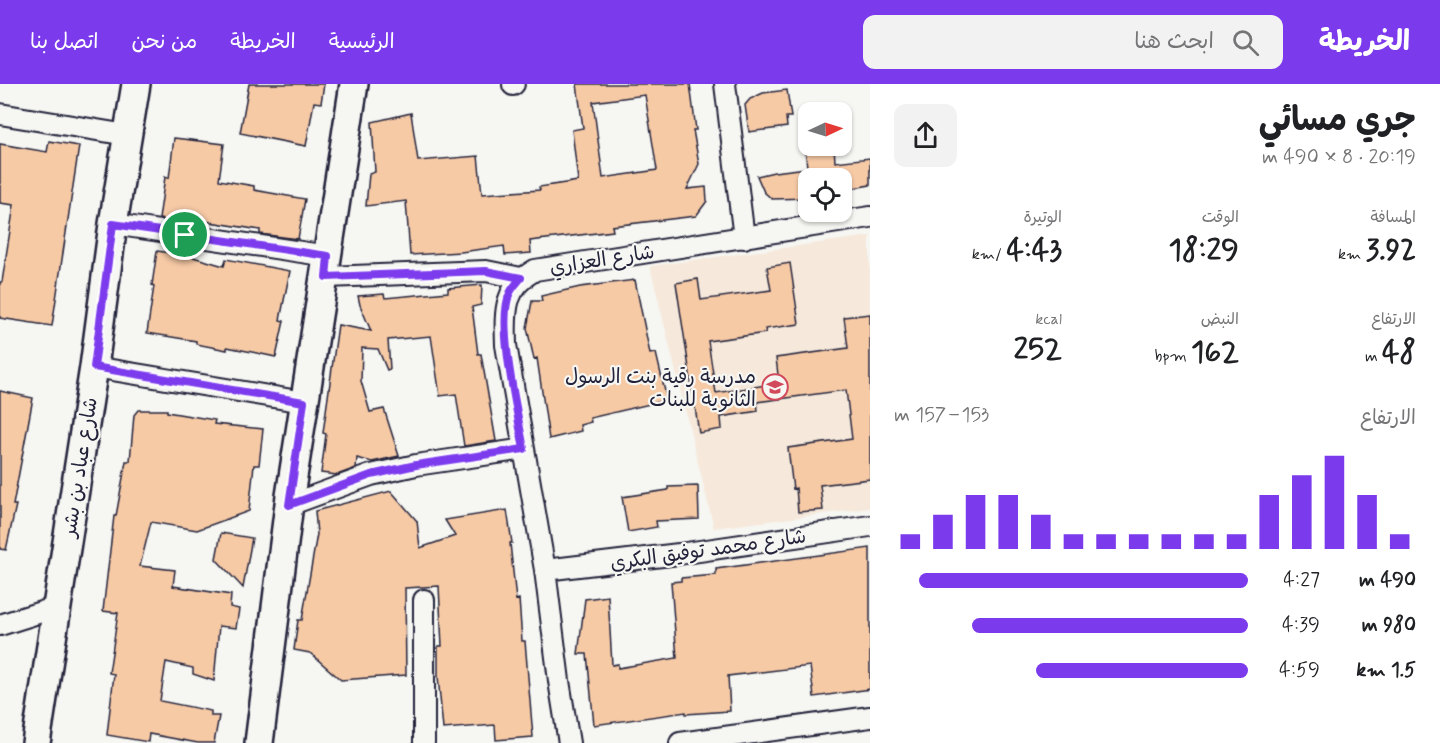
<!DOCTYPE html>
<html lang="ar">
<head>
<meta charset="utf-8">
<style>
  body { margin:0; font-family:Mynerve,"Playpen Sans Arabic",sans-serif; background:#f2f2f2; color:#202124; direction:rtl; height:100vh; display:flex; flex-direction:column; font-size:22px; white-space:nowrap }
  * { box-sizing:border-box; margin:0 }
  p { font-size:20px; color:#757577 }
  .icon { flex:none; width:33px; height:33px; fill:none; stroke:currentColor; stroke-width:2; stroke-linecap:round; stroke-linejoin:round }
  .map { position:relative; flex:1; overflow:hidden; direction:ltr }
  .drawer { display:flex; flex-direction:column; background:#fff; width:570px }
  .drawer>* { flex:none }
  .needle { width:39px; rotate:86deg }
  .controls { position:absolute; left:798px; top:18px; display:grid; gap:12px }
  .controls a { display:grid; place-items:center; width:54px; height:54px; border-radius:12px; background:#fff; box-shadow:0 2px 4px #0004; font-size:30px }
  .pin { position:absolute; display:grid; place-items:center; width:51px; height:51px; color:#fff; margin:-26px; border:3px solid #fff; border-radius:50%; box-shadow:0 2px 6px #0007 }
  .round { display:grid; place-items:center; flex:none; width:63px; height:63px; border-radius:12px; background:#f2f2f2 }
  .headline { display:flex; align-items:center; justify-content:space-between; height:102px; padding:0 24px }
  h1 { font-size:33px; font-weight:700; line-height:45px }
  .metrics { display:grid; grid-template-columns:repeat(3,1fr); gap:9px; height:102px; padding:6px 24px }
  .metrics div { display:grid; align-content:center }
  .metrics b { font-size:30px; font-weight:700 }
  .metrics small { font-size:16px; font-weight:400 }
  .metrics p { font-size:16px }
  .chart { height:168px; padding:12px 24px }
  .chart p { display:flex; justify-content:space-between }
  .chart svg { width:100%; height:108px; margin-top:6px; stroke:#7c3aed; stroke-width:6 }
  ul { padding:0 24px; list-style:none; font-size:20px }
  li { display:grid; grid-template-columns:96px 72px 1fr; align-items:center; height:45px }
  li i { height:15px; border-radius:8px; background:#7c3aed }
  header { display:flex; align-items:center; gap:36px; box-sizing:border-box; height:84px; padding:0 30px; background:#7c3aed; color:#fff }
  header strong { font-size:28px }
  nav { display:flex; gap:33px; margin-inline-start:auto; font-size:21px }
  .search { width:420px; height:54px; background:#f2f2f2; display:flex; align-items:center; gap:15px; box-sizing:border-box; padding:0 21px; border-radius:12px; color:#757577; font-size:22px }
  main { display:flex; flex:1; min-height:0 }
  .map>svg:first-child { display:block }
  .built { fill:#f6e9db }
  .building { fill:#f7caa6; stroke:#22223b; stroke-width:1.5; fill-rule:evenodd }
  .lines { fill:none; stroke-linecap:round; stroke-linejoin:round }
  .street-casing { stroke:#22223b; stroke-width:24 }
  .secondary-casing { stroke:#22223b; stroke-width:32 }
  .street { stroke:#f6f6f2; stroke-width:20 }
  .secondary { stroke:#f6f6f2; stroke-width:27 }
  .route-casing { stroke:#fff; stroke-width:12 }
  .route { stroke:#7c3aed; stroke-width:8 }
  .labels { text-anchor:middle; stroke-width:4.5; stroke-linejoin:round; paint-order:stroke }
  .street-label { font-size:20px; fill:#22223b; stroke:#f6f6f2 }
  .poi-label { font-size:20px; fill:#22223b; stroke:#f6f6f2; text-anchor:end }
</style>
</head>
<body>
<header>
<strong>الخريطة</strong>
<div class="search"><svg class="icon" aria-label="search" viewBox="0 0 24 24"><circle cx="10" cy="10" r="6"/><path d="M15 15l6 6"/></svg>ابحث هنا</div>
<nav><a>الرئيسية</a><a>الخريطة</a><a>من نحن</a><a>اتصل بنا</a></nav>
</header>
<main>
<section class="drawer">
<div class="headline"><div><h1>جري مسائي</h1><p>20:19 · 8 × 490 m</p></div><a class="round"><svg class="icon" aria-label="share" viewBox="0 0 24 24"><path d="M12 15V3M7 8l5-5 5 5M5 13v7h14v-7"/></svg></a></div>
<div class="metrics">
<div><p>المسافة</p><b>3.92<small> km</small></b></div>
<div><p>الوقت</p><b>18:29</b></div>
<div><p>الوتيرة</p><b>4:43<small> /km</small></b></div>
</div>
<div class="metrics">
<div><p>الارتفاع</p><b>48<small> m</small></b></div>
<div><p>النبض</p><b>162<small> bpm</small></b></div>
<div><p>kcal</p><b>252</b></div>
</div>
<div class="chart"><p><span>الارتفاع</span>153–157 m</p>
<svg viewBox="0 0 160 44" preserveAspectRatio="none"><path d="M5 44V38M15 44V30M25 44V22M35 44V22M45 44V30M55 44V38M65 44V38M75 44V38M85 44V38M95 44V38M105 44V38M115 44V22M125 44V14M135 44V6M145 44V22M155 44V38"/></svg>
</div>
<ul>
<li><b>490 m</b>4:27<i style="width:93%"></i></li>
<li><b>980 m</b>4:39<i style="width:78%"></i></li>
<li><b>1.5 km</b>4:59<i style="width:60%"></i></li>
</ul>
</section>
<div class="map">
<svg width="870" height="659" viewBox="0 0 870 659">
  <rect width="100%" height="100%" fill="#f6f6f2"/>
  <filter id="ink" filterUnits="userSpaceOnUse"><feTurbulence type="fractalNoise" baseFrequency=".0167" numOctaves="2"/><feDisplacementMap in="SourceGraphic" scale="12" xChannelSelector="R" yChannelSelector="G"/><feConvolveMatrix kernelMatrix="1 2 1 2 8 2 1 2 1" color-interpolation-filters="sRGB"/></filter>
  <g filter="url(#ink)">
    <path class="built" d="M 870,152 L 870,424 L 714,444 L 650,182 Z"/>
    <path class="building" d="M 249,0 L 324,0 L 321,19 L 314,18 L 306,62 L 240,49 Z
      M 577,0 L 690,0 L 696,46 L 693,46 L 699,80 L 687,105 L 706,103 L 707,117 L 696,132 L 612,142 L 613,147 L 530,157 L 531,169 L 505,171 L 504,162 L 461,168 L 410,171 L 406,117 L 366,122 L 369,90 L 375,88 L 372,38 L 411,29 L 418,77 L 478,72 L 482,110 L 540,106 L 539,103 L 578,97 L 572,46 L 583,44 ZM 645,11 L 657,86 L 603,94 L 593,18 Z
      M 787,6 L 791,33 L 786,33 L 787,43 L 749,48 L 745,21 L 750,15 L 763,9 Z
      M 174,54 L 224,60 L 219,96 L 254,102 L 254,106 L 305,115 L 298,155 L 260,150 L 260,146 L 197,136 L 197,140 L 159,135 L 165,93 L 169,94 Z
      M 49,57 L 79,62 L 52,242 L 0,234 L 0,198 L 2,198 L 14,121 L 0,119 L 0,60 L 47,68 Z
      M 805,62 L 834,62 L 835,78 L 870,74 L 870,101 L 853,104 L 852,94 L 808,94 L 808,114 L 772,115 L 764,108 L 757,92 L 774,88 L 807,84 Z
      M 157,167 L 186,171 L 224,182 L 226,175 L 290,187 L 280,236 L 284,237 L 276,273 L 227,263 L 227,266 L 196,260 L 196,257 L 147,249 L 154,202 L 152,201 Z
      M 790,179 L 799,240 L 765,245 L 766,249 L 708,257 L 716,309 L 779,299 L 776,274 L 848,264 L 844,233 L 870,230 L 870,395 L 820,401 L 823,426 L 798,428 L 796,404 L 793,405 L 788,364 L 852,355 L 846,306 L 757,318 L 758,327 L 721,333 L 722,345 L 699,349 L 676,199 L 698,195 L 701,216 L 771,206 L 767,183 Z
      M 635,196 L 650,270 L 656,269 L 667,316 L 590,334 L 591,338 L 580,341 L 581,347 L 549,355 L 537,274 L 534,275 L 527,244 L 532,217 L 542,217 L 541,212 L 580,203 Z
      M 482,201 L 481,221 L 472,223 L 478,270 L 481,270 L 496,357 L 464,362 L 456,310 L 440,312 L 431,252 L 388,256 L 390,285 L 387,286 L 378,265 L 362,264 L 361,297 L 370,328 L 384,325 L 399,372 L 372,378 L 357,374 L 356,384 L 337,391 L 321,389 L 326,350 L 323,349 L 338,241 L 371,247 L 360,221 L 358,212 L 384,210 L 385,214 L 448,208 L 448,204 Z
      M 0,307 L 33,314 L 13,421 L 16,421 L 6,466 L 0,465 Z
      M 138,326 L 167,326 L 167,328 L 215,336 L 214,340 L 263,345 L 259,381 L 254,381 L 249,427 L 197,446 L 151,438 L 140,482 L 175,486 L 173,502 L 231,511 L 230,523 L 239,525 L 236,544 L 219,542 L 214,597 L 193,590 L 193,584 L 166,578 L 160,617 L 211,627 L 211,632 L 219,632 L 214,659 L 198,659 L 149,650 L 148,658 L 107,651 L 114,590 L 109,589 L 118,529 L 103,527 L 114,432 L 116,432 L 126,377 L 130,377 L 134,331 Z
      M 698,402 L 699,435 L 656,437 L 657,443 L 628,448 L 622,413 L 668,406 L 668,403 Z
      M 391,407 L 417,437 L 420,464 L 455,452 L 445,436 L 507,426 L 512,459 L 510,459 L 516,516 L 519,515 L 522,557 L 525,557 L 533,653 L 496,656 L 495,641 L 443,645 L 438,592 L 438,562 L 442,562 L 439,502 L 405,504 L 406,591 L 341,596 L 310,569 L 294,566 L 298,536 L 302,536 L 317,450 L 315,427 Z
      M 221,449 L 252,454 L 243,504 L 216,475 Z
      M 870,464 L 870,605 L 814,613 L 810,582 L 728,592 L 730,627 L 686,630 L 686,628 L 594,641 L 587,570 L 578,570 L 585,515 L 608,512 L 612,581 L 618,580 L 618,584 L 677,574 L 671,498 L 681,497 L 681,494 L 716,491 L 716,485 Z"/>
    <g class="lines">
      <g class="street-casing">
        <path id="street" d="M 725,0 L 744,154
          M 513,1 L 514,0
          M 0,30 L 127,51
          M 113,140 L 328,172
          M 326,193 L 486,187 L 521,194
          M 94,283 L 304,318
          M 289,421 L 371,391 L 416,381 L 524,365
          M 545,486 L 679,470 L 870,442
          M 0,541 L 57,523
          M 424,659 L 424,516
          M 569,659 L 559,597 L 545,486 L 506,261 C 505,228 503,204 535,186 L 870,133
          M 680,659 L 870,633"/>
      </g>
      <g class="secondary-casing">
        <path id="secondary" d="M 36,659 L 94,283 L 113,140 L 136,0
          M 259,659 L 290,412 L 354,0"/>
      </g>
      <use href="#street" class="street"/>
      <use href="#secondary" class="secondary"/>
    </g>
  </g>
  <g class="lines" filter="url(#ink)">
    <g class="route-casing">
      <path id="route" d="M 113,140 L 328,172 L 326,193 L 486,187 L 521,194 C 517,199 512,204 510,209 C 496,238 518,331 524,365 L 416,381 L 371,391 L 289,421 L 304,318 L 94,283 Z"/>
    </g>
    <use href="#route" class="route"/>
  </g>
  <defs>
    <g id="school-ring" transform="scale(1.35)"><circle r="9.5" fill="#f6f6f2" stroke="#d1495b" stroke-width="1.5"/><path d="M0-5L7-2L0 1L-7-2ZM-4 1L0 2.5L4 1V4Q0 6-4 4Z" fill="#d1495b"/></g>
  </defs>
  <g fill-rule="evenodd">
    <use href="#school-ring" x="775" y="303"/>
  </g>
  <g class="labels">
    <g class="street-label">
      <text transform="translate(602 175) rotate(-9)" y="7">شارع العزاري</text>
      <text transform="translate(79 383) rotate(-81)" y="7">شارع عباد بن بشر</text>
      <text transform="translate(708 465) rotate(-8)" y="7">شارع محمد توفيق البكري</text>
    </g>
    <g class="poi-label">
      <text x="756" y="299">مدرسة رقية بنت الرسول<tspan x="756" dy="23">الثانوية للبنات</tspan></text>
    </g>
  </g>
</svg>
<div class="controls">
<a><svg class="needle" viewBox="-14 -14 28 28"><path d="M0-13l5 13h-10z" fill="#e53935"/><path d="M0 13l5-13h-10z" fill="#757577"/></svg></a>
<a><svg class="icon" aria-label="locate" viewBox="0 0 24 24"><circle cx="12" cy="12" r="6"/><path d="M12 2v4M12 18v4M2 12h4M18 12h4"/></svg></a>
</div>
<div class="pin" style="left:185px;top:151px;background:#1e9e55"><svg class="icon" aria-label="arrive" viewBox="0 0 24 24"><path d="M6 21V4h12l-3 4 3 4H6"/></svg></div>
</div>
</main>
</body>
</html>
